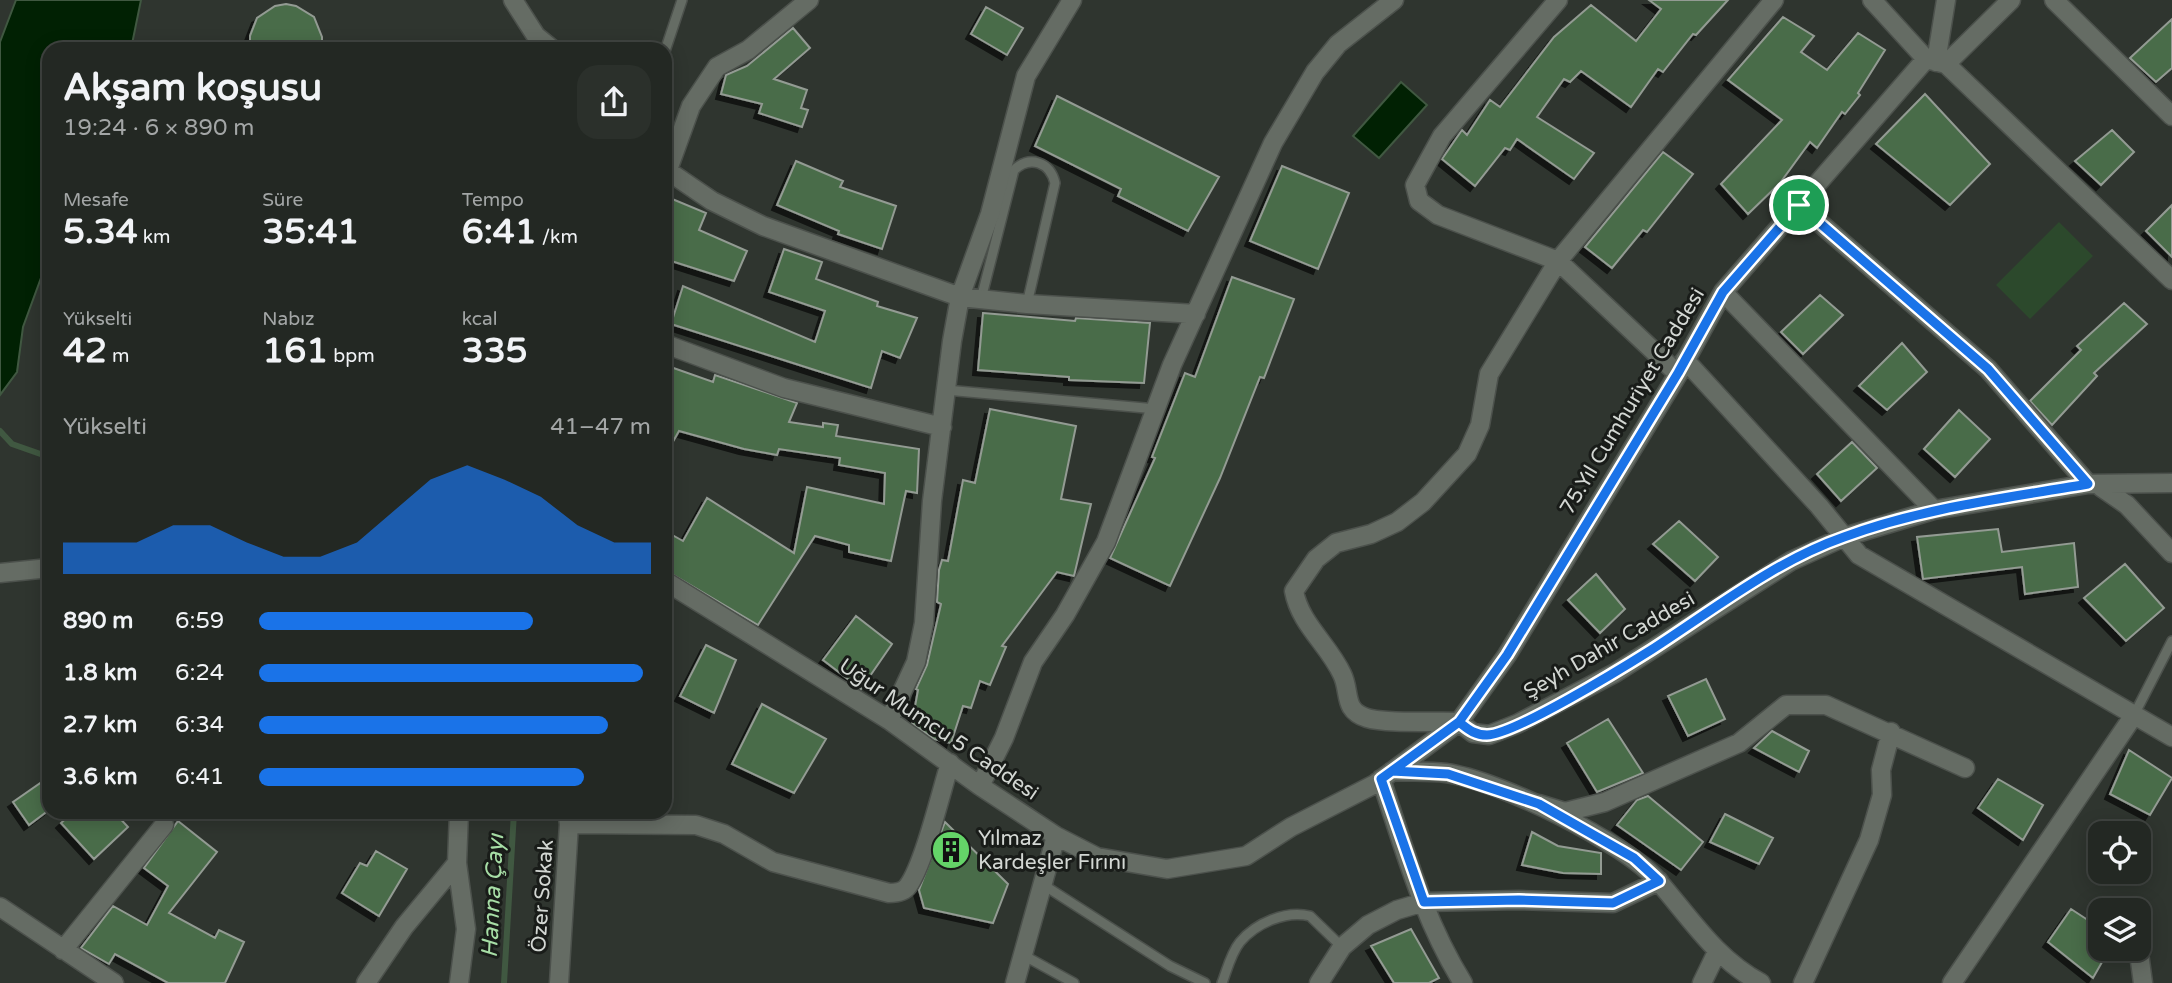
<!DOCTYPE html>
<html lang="tr">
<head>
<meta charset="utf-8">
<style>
  body { margin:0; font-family:"Varela Round",sans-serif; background:#2b302b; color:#f1f3f6; height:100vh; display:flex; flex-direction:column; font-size:26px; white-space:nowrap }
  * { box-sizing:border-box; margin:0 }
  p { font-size:23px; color:#a3a6a6 }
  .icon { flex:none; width:38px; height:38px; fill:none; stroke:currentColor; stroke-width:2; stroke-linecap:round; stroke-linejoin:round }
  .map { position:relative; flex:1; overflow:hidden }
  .panel { position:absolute; left:42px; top:42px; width:630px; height:777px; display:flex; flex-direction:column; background:#232823; border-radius:21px; box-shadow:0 4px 18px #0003,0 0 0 2px #404441 }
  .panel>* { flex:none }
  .fabs { position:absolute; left:2088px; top:821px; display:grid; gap:14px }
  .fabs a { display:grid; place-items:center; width:63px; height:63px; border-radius:14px; background:#232823; box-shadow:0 4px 18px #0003,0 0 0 2px #404441; font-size:35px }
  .pin { position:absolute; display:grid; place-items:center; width:60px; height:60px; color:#fff; margin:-30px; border:4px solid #fff; border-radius:50%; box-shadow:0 2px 7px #0007 }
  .round { display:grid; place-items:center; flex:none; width:74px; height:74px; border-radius:21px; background:#2b302b }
  .summary { display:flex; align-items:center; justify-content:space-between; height:119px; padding:0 21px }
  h1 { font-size:38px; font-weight:700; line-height:52px }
  .stats { display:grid; grid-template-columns:repeat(3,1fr); gap:10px; height:119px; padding:7px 21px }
  .stats div { display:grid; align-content:center }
  .stats b { font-size:35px; font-weight:700 }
  .stats small { font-size:19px; font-weight:400 }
  .stats p { font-size:19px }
  .chart { height:196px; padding:14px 21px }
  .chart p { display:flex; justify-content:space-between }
  .chart svg { width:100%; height:126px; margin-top:7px; fill:#1a73e8; opacity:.7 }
  ul { padding:0 21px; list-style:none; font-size:23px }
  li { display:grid; grid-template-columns:112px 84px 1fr; align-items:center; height:52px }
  li i { height:18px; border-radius:9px; background:#1a73e8 }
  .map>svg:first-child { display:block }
  .green { fill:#2c492c }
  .water { fill:#012103; stroke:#405841; stroke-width:2 }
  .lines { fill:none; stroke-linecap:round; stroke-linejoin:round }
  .stream { stroke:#405841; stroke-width:6 }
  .building { fill:#4a6c4a; stroke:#939b93; stroke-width:2; filter:url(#shadow) }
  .service-casing { stroke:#4c514c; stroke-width:12 }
  .minor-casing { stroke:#4c514c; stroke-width:21 }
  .service { stroke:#656c64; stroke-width:9 }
  .minor { stroke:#656c64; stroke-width:18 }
  .route-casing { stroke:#fff; stroke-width:14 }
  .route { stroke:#1a73e8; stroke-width:9 }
  .labels { text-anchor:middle; stroke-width:6; stroke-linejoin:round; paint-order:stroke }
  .street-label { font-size:21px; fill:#d3d7d3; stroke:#191c19 }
  .poi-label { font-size:21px; fill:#d3d7d3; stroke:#191c19; text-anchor:start }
  .water-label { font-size:23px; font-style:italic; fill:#a7dea6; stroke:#191c19 }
</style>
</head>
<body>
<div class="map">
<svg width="2172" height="983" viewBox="0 0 2172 983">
  <defs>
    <filter id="shadow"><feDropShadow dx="-5" dy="5" stdDeviation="0" flood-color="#0009"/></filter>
  </defs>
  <rect width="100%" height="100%" fill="#2f352f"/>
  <path class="green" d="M 2059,222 L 2093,256 L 2030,319 L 1996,285 Z"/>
  <path class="water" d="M 16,0 L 141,0 L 131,49 L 49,49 L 49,256 L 23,327 L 17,372 L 0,395 L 0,42 Z
    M 1401,82 L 1427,105 L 1379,158 L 1353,136 Z"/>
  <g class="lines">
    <path class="stream" d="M 0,431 L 12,444 L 49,457
      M 504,983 L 514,812"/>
  </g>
  <path class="building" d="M 1649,0 L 1728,0 L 1696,35 L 1693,34 L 1663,72 L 1658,69 L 1631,107 L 1581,71 L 1570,82 L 1564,79 L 1537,117 L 1594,153 L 1574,179 L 1517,139 L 1510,150 L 1505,148 L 1475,186 L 1442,159 L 1462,130 L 1467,135 L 1490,100 L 1500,107 L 1554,37 L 1591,5 L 1636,41 L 1661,9 Z
    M 286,4 L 296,6 L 314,17 L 322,37 L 322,49 L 250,49 L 250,36 L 257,18 L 275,6 Z
    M 986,7 L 1023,28 L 1007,55 L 971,34 Z
    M 1783,17 L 1814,36 L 1801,52 L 1827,70 L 1858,33 L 1885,50 L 1858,93 L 1860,95 L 1845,114 L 1842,112 L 1817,148 L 1810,142 L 1780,183 L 1748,214 L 1721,184 L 1782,120 L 1728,80 Z
    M 2172,19 L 2172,68 L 2156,82 L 2130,58 Z
    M 793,28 L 810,48 L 774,79 L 807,90 L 801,108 L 808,110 L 802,127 L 759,113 L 762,104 L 721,94 L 726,75 L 747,66 Z
    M 1925,94 L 1990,164 L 1950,205 L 1876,144 Z
    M 1057,96 L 1219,177 L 1188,231 L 1118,196 L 1121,189 L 1035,146 Z
    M 2112,130 L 2134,152 L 2101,185 L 2075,161 Z
    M 1663,152 L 1693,174 L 1647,232 L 1643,230 L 1612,268 L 1585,247 Z
    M 796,161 L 843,181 L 840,187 L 896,206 L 882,249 L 838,234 L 839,231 L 777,205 Z
    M 1282,166 L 1349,193 L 1318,269 L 1250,241 Z
    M 665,196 L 706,213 L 699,230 L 747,251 L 734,281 L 665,259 Z
    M 2172,205 L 2172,257 L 2146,231 Z
    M 784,249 L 822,262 L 816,279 L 878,302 L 877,306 L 917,318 L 900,358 L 882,351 L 871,388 L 671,324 L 683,286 L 815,342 L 825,311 L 769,292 Z
    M 1232,277 L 1294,299 L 1264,378 L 1260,377 L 1220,478 L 1170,586 L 1110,558 L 1155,458 L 1152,457 L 1185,373 L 1195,377 Z
    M 1820,295 L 1843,315 L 1803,354 L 1781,332 Z
    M 2124,303 L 2147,324 L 2094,373 L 2097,376 L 2052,425 L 2030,401 L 2081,350 L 2077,346 Z
    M 983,313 L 1075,321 L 1076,318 L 1150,323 L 1144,383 L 1069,380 L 1069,377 L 978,370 Z
    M 1902,343 L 1927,372 L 1887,410 L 1859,386 Z
    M 665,365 L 713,382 L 715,375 L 797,403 L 789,422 L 823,427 L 823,423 L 838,425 L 836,436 L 919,449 L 917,493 L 906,491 L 891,561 L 849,552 L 849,545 L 815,536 L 758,625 L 665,570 L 665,531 L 683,541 L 707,498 L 794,553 L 807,487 L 884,504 L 885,473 L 839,465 L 840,458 L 779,449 L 777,455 L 744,449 L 679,431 L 665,456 Z
    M 990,409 L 1076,426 L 1061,499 L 1091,504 L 1074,576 L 1057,572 L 1002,646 L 1006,647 L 990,685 L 980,681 L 971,708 L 963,706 L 951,743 L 934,739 L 912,723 L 918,690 L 916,689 L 927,665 L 941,604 L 937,602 L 939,570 L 942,560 L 948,561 L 963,480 L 975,483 Z
    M 1959,410 L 1990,439 L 1955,477 L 1924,449 Z
    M 1852,442 L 1877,468 L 1841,501 L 1817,474 Z
    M 1679,521 L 1718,557 L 1695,581 L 1653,544 Z
    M 1998,529 L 2002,552 L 2074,543 L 2078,587 L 2025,594 L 2022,567 L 1923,579 L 1917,537 Z
    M 2125,564 L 2164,608 L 2126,641 L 2084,598 Z
    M 1596,574 L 1625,609 L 1600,633 L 1568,600 Z
    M 856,616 L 892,644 L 861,689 L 823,660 Z
    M 706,645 L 736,660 L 714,713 L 680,696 Z
    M 1706,679 L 1725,719 L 1688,736 L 1668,696 Z
    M 762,704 L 826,739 L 794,793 L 732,764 Z
    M 1608,719 L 1643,773 L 1597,792 L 1567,743 Z
    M 1772,731 L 1809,751 L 1799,772 L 1754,748 Z
    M 2129,750 L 2172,778 L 2150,815 L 2110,794 Z
    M 49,777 L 49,810 L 29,825 L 13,802 Z
    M 1998,779 L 2043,805 L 2023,840 L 1978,808 Z
    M 1648,796 L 1703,842 L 1681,870 L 1617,825 L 1637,800 Z
    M 73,812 L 114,812 L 128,827 L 94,859 L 61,823 Z
    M 1725,814 L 1773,838 L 1759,864 L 1710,842 Z
    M 178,821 L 217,852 L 169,913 L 215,938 L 219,930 L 244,942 L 225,983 L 168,983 L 115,954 L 109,964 L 81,948 L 113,906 L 147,925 L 168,886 L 144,868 Z
    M 945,822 L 1008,884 L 993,923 L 924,908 L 919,890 Z
    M 1532,832 L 1558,846 L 1601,853 L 1601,874 L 1563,873 L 1522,865 Z
    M 376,851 L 407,869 L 379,916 L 342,893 L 360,863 L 367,866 Z
    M 2071,909 L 2100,928 L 2100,948 L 2110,948 L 2093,978 L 2048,942 Z
    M 1411,929 L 1439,978 L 1429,983 L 1394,983 L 1371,946 Z"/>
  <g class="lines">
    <g class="service-casing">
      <path id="service" d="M 665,51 L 682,0
        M 981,299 L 1014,170 C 1030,155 1050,162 1055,183 L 1027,304
        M 946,390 L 1156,409
        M 2134,715 L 2172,641
        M 1042,884 L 1170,966 L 1205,983
        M 1023,955 L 1074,983
        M 1222,983 C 1227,970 1231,953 1240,942 C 1256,923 1286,910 1310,916 L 1342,947"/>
    </g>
    <g class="minor-casing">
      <path id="minor" d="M 513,0 L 536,36 L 552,49
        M 1072,0 L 1026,76 L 990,214 L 960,297 L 1027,304 L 1196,314
        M 1558,0 L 1442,136 L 1415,185 L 1419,201 L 1438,215 L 1558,261 L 1678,374
        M 1872,0 L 1926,59 L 1946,64 L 2172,280
        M 2054,0 L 2172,116
        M 1936,62 L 1946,0
        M 1946,64 L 2011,0
        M 668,171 L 712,201 L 763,226 L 960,297 L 952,341 L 932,501 L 924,623 L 916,662 L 889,720
        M 665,178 L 691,106 L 717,67 L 748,50 L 809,0
        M 1799,205 L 1988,369 L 2088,484
        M 1723,292 L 1934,510
        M 665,344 L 784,388 L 942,427
        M 1685,360 L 1819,506 L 1859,555 L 2172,737
        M 2101,487 L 2127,505 L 2172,553
        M 0,573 L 49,568
        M 665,581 L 889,720 L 980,786 L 1056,836 L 1097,857 L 1167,869 L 1246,856 L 1291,827 L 1375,784 L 1459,722 L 1507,655 L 1678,374 L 1723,292 L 1926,59
        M 1459,722 C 1436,721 1386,724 1367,718 C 1342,710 1351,692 1342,674 C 1328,644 1300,624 1294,591 L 1316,559 L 1336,543 L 1371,534 L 1397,522 L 1423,502 L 1467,454 L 1480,425 L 1489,374 L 1558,261 L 1774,0
        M 1459,722 L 1473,733 L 1489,735 L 1517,724 L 1615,673 L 1791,561 L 1844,537 L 1934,510 L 2088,484 L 2172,483
        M 1392,771 C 1410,772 1429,771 1446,773 C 1498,780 1625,842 1659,882 C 1691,919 1716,959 1761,983
        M 1381,779 C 1404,848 1424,921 1463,983
        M 980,786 L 1004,738 L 1033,662 L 1065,615 L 1106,542 L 1172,365 L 1273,143 L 1315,72 L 1338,44 L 1394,0
        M 1539,804 L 1565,812 L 1605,802 L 1739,743 L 1786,705 L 1826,705 L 1965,768
        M 459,812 L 457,863 L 466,929 L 459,983
        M 569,824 L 696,825 L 724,834 L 773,862 L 889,893 C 896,893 904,892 908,886 C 924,864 941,792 950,763
        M 0,907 L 114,983
        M 2138,946 L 2143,983
        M 63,950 L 164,825
        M 366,983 L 404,927 L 457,863
        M 559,983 L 569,824 L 567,812
        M 1015,983 L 1056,836
        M 1319,983 L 1342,947 L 1368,925 L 1397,910 L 1424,902 L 1519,900 L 1613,903 L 1659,881
        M 1702,983 L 1717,952
        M 1803,983 L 1869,840 L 1882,795 L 1881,770 L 1891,732
        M 1952,983 L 2134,715"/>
    </g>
    <use href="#service" class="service"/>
    <use href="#minor" class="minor"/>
  </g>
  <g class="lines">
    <g class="route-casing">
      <path id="route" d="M 1799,205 L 1723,292 L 1678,373 L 1507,655 L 1459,722 L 1381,779 L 1424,902 L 1519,900 L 1613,903 L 1659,881 L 1634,858 L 1539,804 L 1448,774 L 1392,771 L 1459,722 C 1468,729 1474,735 1487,735 C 1514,735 1624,667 1651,650 C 1713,610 1775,561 1844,537 C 1922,508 2006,498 2088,484 L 1988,369 L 1799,205"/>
    </g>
    <use href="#route" class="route"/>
  </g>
  <defs>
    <g id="building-disc" transform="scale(2.0125)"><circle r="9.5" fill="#64d468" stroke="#191c19"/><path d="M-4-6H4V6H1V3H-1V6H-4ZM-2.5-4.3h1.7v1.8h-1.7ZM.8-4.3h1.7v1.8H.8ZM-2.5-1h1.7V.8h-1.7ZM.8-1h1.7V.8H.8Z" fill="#111"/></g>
  </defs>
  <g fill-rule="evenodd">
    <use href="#building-disc" x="951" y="850"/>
  </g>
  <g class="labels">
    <g class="street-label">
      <text transform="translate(1632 401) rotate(-59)" y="7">75.Yıl Cumhuriyet Caddesi</text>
      <text transform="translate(1609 645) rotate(-30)" y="7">Şeyh Dahir Caddesi</text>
      <text transform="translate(939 729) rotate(34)" y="7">Uğur Mumcu 5 Caddesi</text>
      <text transform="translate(542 896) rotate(-86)" y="7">Özer Sokak</text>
    </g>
    <g class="poi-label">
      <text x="978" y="845">Yılmaz<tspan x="978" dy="24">Kardeşler Fırını</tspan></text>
    </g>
    <g class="water-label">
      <text transform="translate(492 896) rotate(-87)" y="8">Hanna Çayı</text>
    </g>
  </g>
</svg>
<div class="fabs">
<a><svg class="icon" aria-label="locate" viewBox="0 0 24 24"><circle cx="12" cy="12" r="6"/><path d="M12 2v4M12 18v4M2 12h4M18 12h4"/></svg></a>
<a><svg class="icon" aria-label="layers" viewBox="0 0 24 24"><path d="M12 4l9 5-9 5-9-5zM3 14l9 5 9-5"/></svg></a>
</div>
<div class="pin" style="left:1799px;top:205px;background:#1e9e55"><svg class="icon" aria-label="arrive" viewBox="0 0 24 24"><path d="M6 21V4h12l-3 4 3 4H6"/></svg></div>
<section class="panel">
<div class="summary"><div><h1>Akşam koşusu</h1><p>19:24 · 6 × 890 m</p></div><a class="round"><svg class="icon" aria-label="share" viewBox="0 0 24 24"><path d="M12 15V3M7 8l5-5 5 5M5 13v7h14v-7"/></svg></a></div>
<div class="stats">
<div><p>Mesafe</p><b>5.34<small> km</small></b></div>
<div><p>Süre</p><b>35:41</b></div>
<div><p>Tempo</p><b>6:41<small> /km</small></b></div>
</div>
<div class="stats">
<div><p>Yükselti</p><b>42<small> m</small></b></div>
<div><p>Nabız</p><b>161<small> bpm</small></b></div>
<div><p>kcal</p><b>335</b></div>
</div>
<div class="chart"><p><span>Yükselti</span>41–47 m</p>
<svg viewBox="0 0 160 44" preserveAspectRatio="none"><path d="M0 44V33L10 33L20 33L30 27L40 27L50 33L60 38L70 38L80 33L90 22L100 11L110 6L120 11L130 17L140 27L150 33L160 33V44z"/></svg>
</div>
<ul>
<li><b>890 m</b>6:59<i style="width:70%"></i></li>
<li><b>1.8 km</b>6:24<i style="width:98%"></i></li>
<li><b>2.7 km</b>6:34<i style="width:89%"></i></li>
<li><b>3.6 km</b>6:41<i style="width:83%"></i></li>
</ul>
</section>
</div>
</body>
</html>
